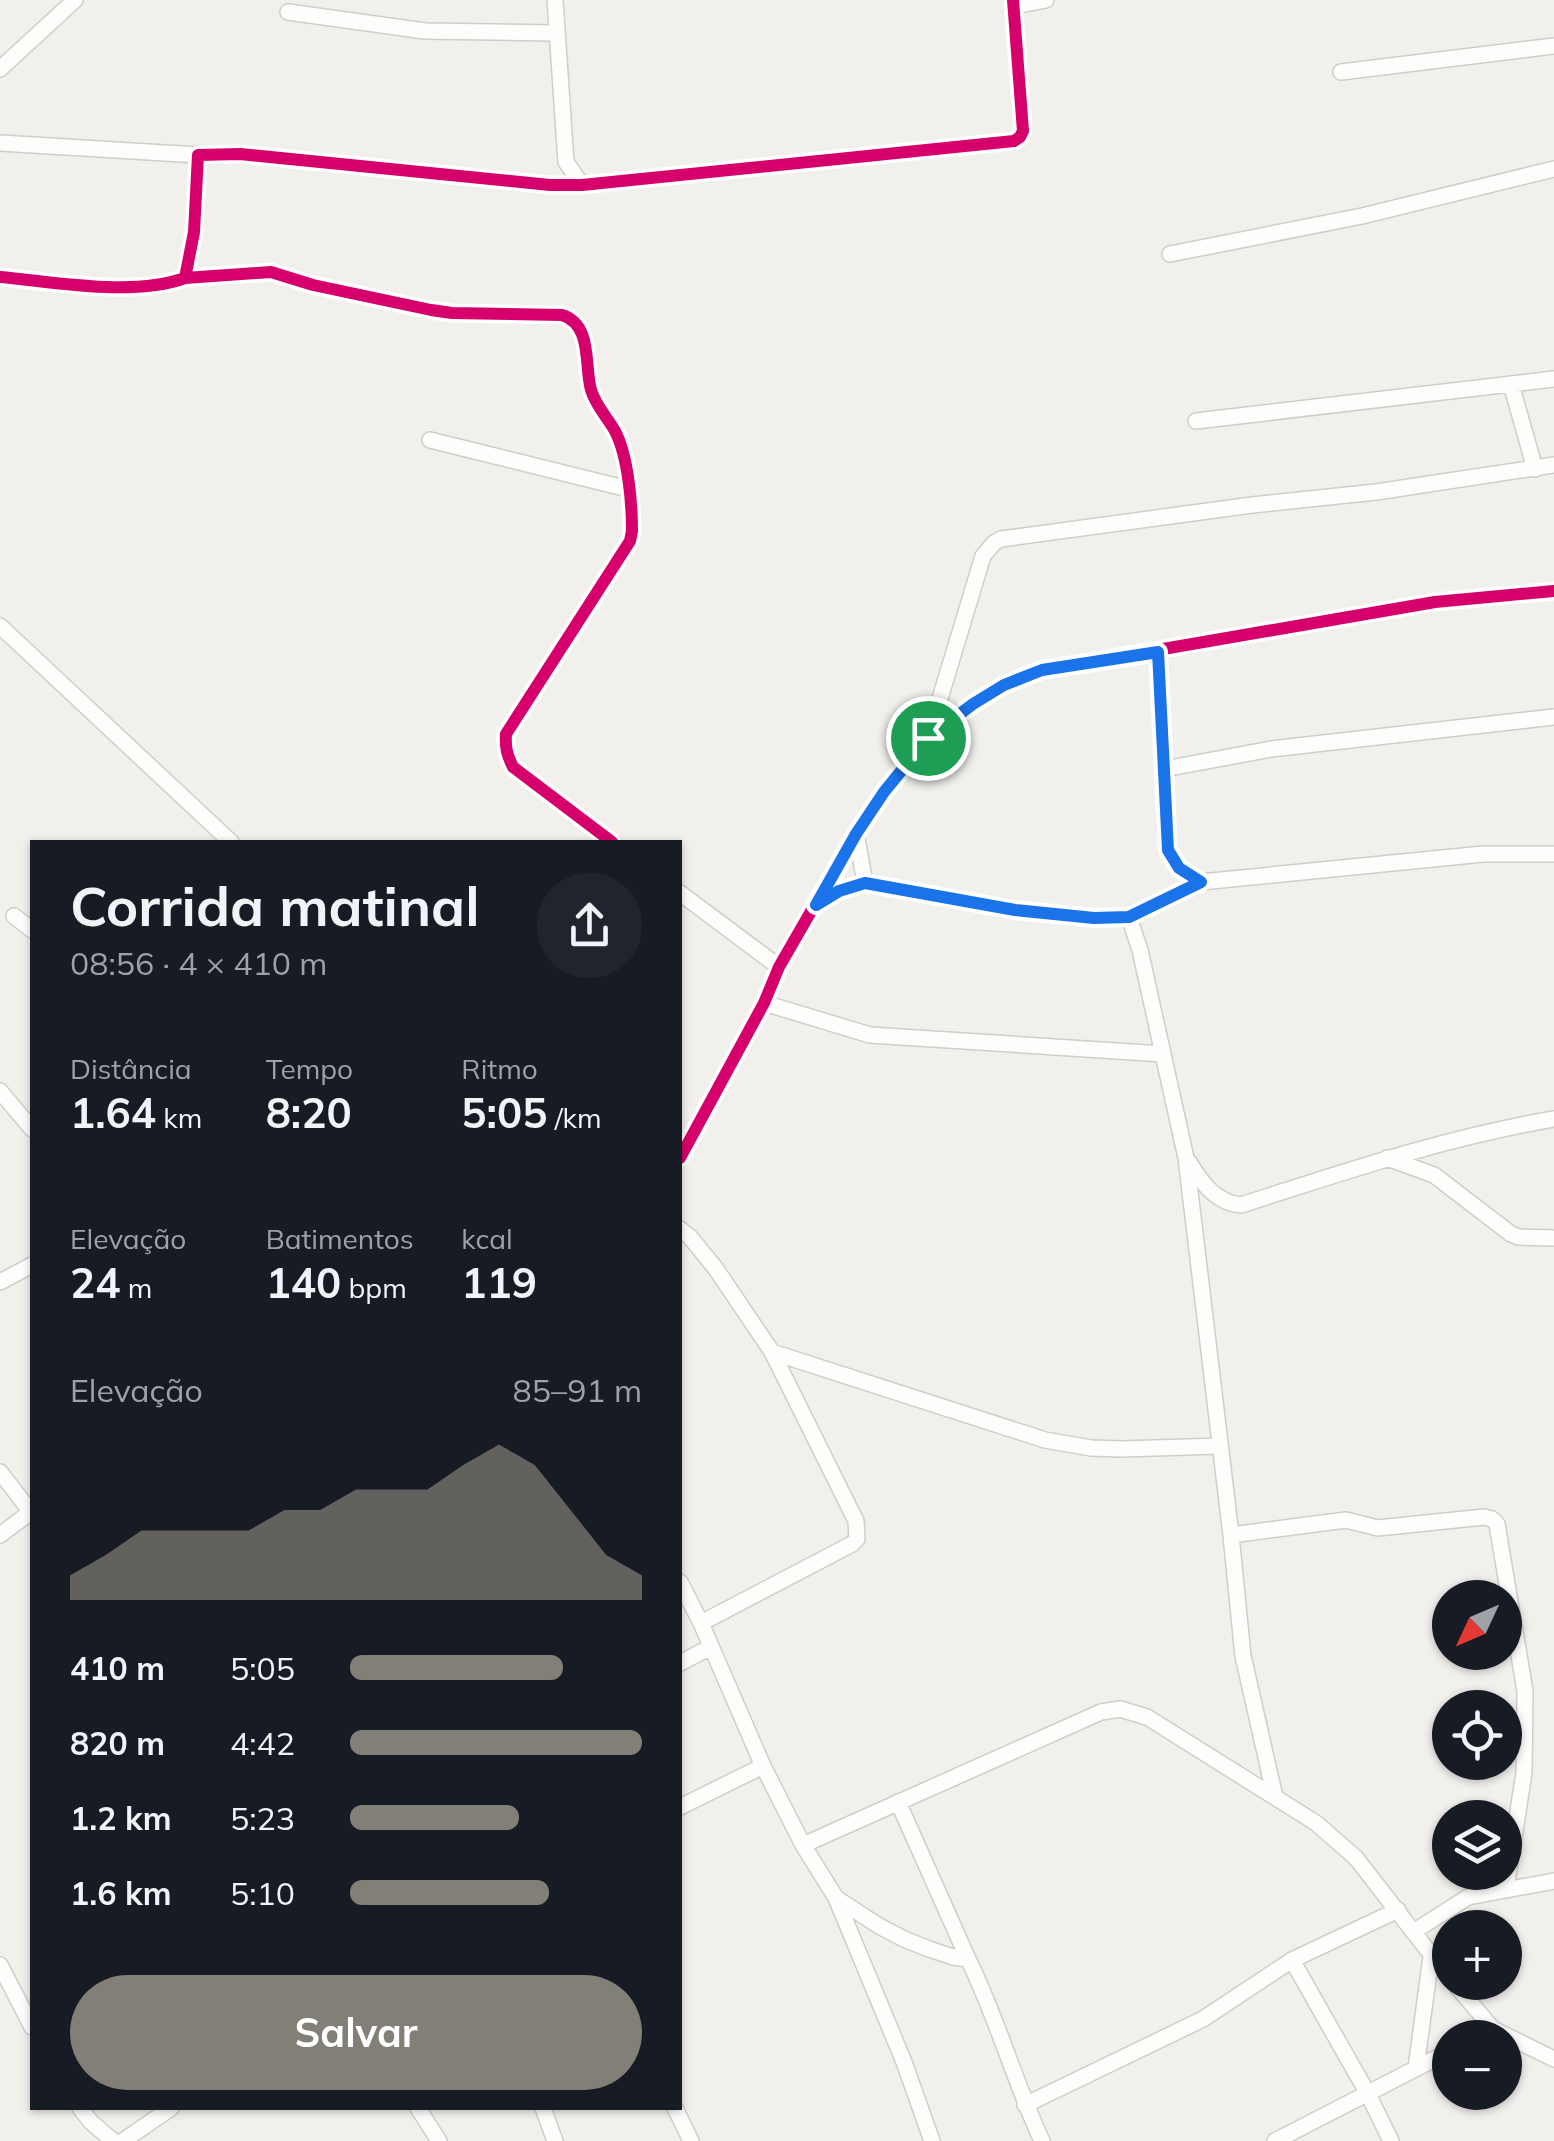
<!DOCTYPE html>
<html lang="pt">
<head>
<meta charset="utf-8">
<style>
  body { margin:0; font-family:Mulish,sans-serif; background:#20242c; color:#f1f3f6; height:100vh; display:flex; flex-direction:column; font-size:38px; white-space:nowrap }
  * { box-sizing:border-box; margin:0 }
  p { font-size:32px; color:#9ea1a6 }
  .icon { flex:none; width:55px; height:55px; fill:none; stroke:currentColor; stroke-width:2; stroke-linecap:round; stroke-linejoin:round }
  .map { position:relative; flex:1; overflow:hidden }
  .details { position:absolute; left:30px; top:840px; width:652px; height:1270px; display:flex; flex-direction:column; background:#171b24; border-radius:0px; box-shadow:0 2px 8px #0004 }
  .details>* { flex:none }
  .needle { width:65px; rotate:226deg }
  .controls { position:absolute; left:1432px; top:1580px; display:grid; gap:20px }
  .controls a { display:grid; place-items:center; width:90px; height:90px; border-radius:50%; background:#171b24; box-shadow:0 2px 8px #0004; font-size:50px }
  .pin { position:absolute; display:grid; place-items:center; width:85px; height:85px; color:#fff; margin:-42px; border:5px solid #fff; border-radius:50%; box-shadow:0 2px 10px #0007 }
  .round { display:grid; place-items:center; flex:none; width:105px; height:105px; border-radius:52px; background:#20242c }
  .head { display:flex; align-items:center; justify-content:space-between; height:170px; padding:0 40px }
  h1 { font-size:55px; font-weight:700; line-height:75px }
  .stats { display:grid; grid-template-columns:repeat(3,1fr); gap:15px; height:170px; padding:10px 40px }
  .stats div { display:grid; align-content:center }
  .stats b { font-size:42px; font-weight:700 }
  .stats small { font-size:28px; font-weight:400 }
  .stats p { font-size:28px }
  .chart { height:280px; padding:20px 40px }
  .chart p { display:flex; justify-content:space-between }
  .chart svg { width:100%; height:180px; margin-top:10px; fill:#827f77; opacity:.7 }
  .button { display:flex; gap:20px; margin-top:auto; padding:20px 40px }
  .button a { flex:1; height:115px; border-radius:60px; background:#827f77; color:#fff; font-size:40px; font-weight:700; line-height:115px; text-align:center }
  ul { padding:0 40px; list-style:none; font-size:32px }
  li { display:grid; grid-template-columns:160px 120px 1fr; align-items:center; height:75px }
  li i { height:25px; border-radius:12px; background:#827f77 }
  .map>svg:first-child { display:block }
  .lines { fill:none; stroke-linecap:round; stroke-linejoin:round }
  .street-casing { stroke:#cfcec9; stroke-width:18 }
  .street { stroke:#fdfdfc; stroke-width:15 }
  .cycleway-casing { stroke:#fff; stroke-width:19 }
  .cycleway { stroke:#d6006c; stroke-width:12 }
  .route-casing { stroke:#fff; stroke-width:20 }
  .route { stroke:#1a73e8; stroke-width:12 }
</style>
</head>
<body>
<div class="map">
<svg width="1554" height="2141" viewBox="0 0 1554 2141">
  <rect width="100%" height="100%" fill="#f1f0ec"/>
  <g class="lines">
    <g class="street-casing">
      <path id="street" d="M 555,0 L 566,162 L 582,185
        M 1014,6 L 1046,0
        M 288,12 L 425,31 L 556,33
        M 0,69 L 75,0
        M 1341,72 L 1554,46
        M 0,143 L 198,155
        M 1170,254 L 1362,216 L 1554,169
        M 0,277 C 56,282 132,297 185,278 L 194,232 L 198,155 L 240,154 L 550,185 L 582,185 L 1014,141 L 1020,137 L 1023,131 L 1013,0
        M 185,278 L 271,272 L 313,285 L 431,310 L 452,313 L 562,315 C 593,325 584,365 591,390 C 596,406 607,417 615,431 C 628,456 632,502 632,531 L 630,541 L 506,734 C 505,747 507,755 513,767 L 612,842
        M 1511,384 L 1535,469
        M 1196,421 L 1554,379
        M 430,440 L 628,489
        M 0,626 L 231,842
        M 1158,652 L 1168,850 L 1179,868 L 1201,882
        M 928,738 L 983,556 L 994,543 L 1001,539 L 1252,505 L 1376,492 L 1554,465
        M 1164,769 L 1271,749 L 1554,717
        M 856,833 L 865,883
        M 680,893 L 779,967
        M 820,903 L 839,891 L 865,883 L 1015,910 L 1094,918 L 1129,917 L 1201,882 L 1483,854 L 1554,854
        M 14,916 L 32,930
        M 1129,917 L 1140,950 L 1186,1158 L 1231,1535 L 1243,1656 L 1275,1797
        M 764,1003 L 870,1035 L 1163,1054
        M 0,1091 L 32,1129
        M 680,1158 L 764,1003 L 779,967 L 856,833 L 884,792 L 928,738 L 973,704 L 1004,685 L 1042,670 L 1435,602 L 1554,591
        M 1387,1158 L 1434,1175 L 1511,1234 L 1519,1237 L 1554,1238
        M 1189,1162 C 1201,1182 1216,1203 1241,1205 C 1344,1172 1447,1137 1554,1119
        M 680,1229 L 690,1237 L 716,1269 L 772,1352 L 856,1521 L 857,1539 L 852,1544 L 701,1623
        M 0,1282 L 32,1265
        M 772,1352 L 1045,1440 L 1091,1448 L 1121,1449 L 1220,1446
        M 0,1472 L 31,1512
        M 0,1535 L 32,1511
        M 1231,1535 L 1346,1520 L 1378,1528 L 1484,1517 L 1492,1519 L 1497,1524 L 1525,1691 L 1524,1773 L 1506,1888
        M 680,1582 L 701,1623 L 763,1766 L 803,1845 L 836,1898 L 879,1926 L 904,1939 L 929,1949 L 953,1957 L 968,1959 C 997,2017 1014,2081 1042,2141
        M 680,1663 L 711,1647
        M 898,1802 L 968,1959
        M 680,1807 L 763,1766
        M 803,1845 L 1101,1712 L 1120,1709 L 1147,1717 L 1316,1823 L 1356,1858 L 1450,1979
        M 836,1898 L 904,2062 L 932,2141
        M 1413,1932 L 1468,1897 L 1554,1881
        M 1292,1960 L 1368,2094 L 1391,2141
        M 0,1965 L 32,2027
        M 1453,1982 L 1493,2029 L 1554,2059
        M 1416,2068 L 1431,1957
        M 1025,2105 L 1203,2019 L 1292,1960 L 1398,1910
        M 80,2108 L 91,2122 L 113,2141
        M 418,2108 L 439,2141
        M 543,2108 L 555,2141
        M 675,2108 L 691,2141
        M 123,2141 L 171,2108
        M 1275,2141 L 1450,2051"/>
    </g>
    <use href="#street" class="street"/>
    <g class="cycleway-casing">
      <path id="cycleway" d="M 0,277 C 56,282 132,297 185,278 L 194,232 L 198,155 L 240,154 L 550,185 L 582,185 L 1014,141 L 1020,137 L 1023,131 L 1013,0
        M 185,278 L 271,272 L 313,285 L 431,310 L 452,313 L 562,315 C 593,325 584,365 591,390 C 596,406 607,417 615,431 C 628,456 632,502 632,531 L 630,541 L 506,734 C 505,747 507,755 513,767 L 612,842
        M 680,1158 L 764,1003 L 779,967 L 856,833 L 884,792 L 928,738 L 973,704 L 1004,685 L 1042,670 L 1435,602 L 1554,591"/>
    </g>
    <use href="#cycleway" class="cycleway"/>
  </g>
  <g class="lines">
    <g class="route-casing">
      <path id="route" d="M 1158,652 L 1168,850 L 1179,868 L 1201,882 L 1129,917 L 1094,918 L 1015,910 L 865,883 L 839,891 L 816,905 L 856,834 L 884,792 L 928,738 L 973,704 L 1004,685 L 1042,670 Z"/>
    </g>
    <use href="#route" class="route"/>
  </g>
</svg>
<div class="controls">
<a><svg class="needle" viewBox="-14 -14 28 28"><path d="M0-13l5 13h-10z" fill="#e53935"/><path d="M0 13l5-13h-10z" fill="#9ea1a6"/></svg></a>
<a><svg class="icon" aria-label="locate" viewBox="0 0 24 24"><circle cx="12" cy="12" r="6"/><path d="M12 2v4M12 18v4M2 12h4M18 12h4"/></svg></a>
<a><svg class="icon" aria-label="layers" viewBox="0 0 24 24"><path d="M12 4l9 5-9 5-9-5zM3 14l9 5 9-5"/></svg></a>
<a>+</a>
<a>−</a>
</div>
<div class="pin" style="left:928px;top:738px;background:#1e9e55"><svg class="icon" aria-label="arrive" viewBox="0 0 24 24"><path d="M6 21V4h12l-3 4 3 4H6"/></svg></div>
<section class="details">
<div class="head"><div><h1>Corrida matinal</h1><p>08:56 · 4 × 410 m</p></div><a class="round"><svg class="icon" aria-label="share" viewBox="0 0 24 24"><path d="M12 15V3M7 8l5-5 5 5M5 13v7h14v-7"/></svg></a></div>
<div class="stats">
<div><p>Distância</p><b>1.64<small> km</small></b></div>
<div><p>Tempo</p><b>8:20</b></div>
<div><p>Ritmo</p><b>5:05<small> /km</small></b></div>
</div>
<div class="stats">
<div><p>Elevação</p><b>24<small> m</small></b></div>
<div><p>Batimentos</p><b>140<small> bpm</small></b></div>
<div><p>kcal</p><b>119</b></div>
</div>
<div class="chart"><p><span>Elevação</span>85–91 m</p>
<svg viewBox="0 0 160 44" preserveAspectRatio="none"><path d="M0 44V38L10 33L20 27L30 27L40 27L50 27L60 22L70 22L80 17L90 17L100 17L110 11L120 6L130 11L140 22L150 33L160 38V44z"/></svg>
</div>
<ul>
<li><b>410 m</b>5:05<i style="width:73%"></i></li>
<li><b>820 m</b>4:42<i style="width:100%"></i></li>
<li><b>1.2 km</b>5:23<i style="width:58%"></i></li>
<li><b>1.6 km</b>5:10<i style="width:68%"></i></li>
</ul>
<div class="button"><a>Salvar</a></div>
</section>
</div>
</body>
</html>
